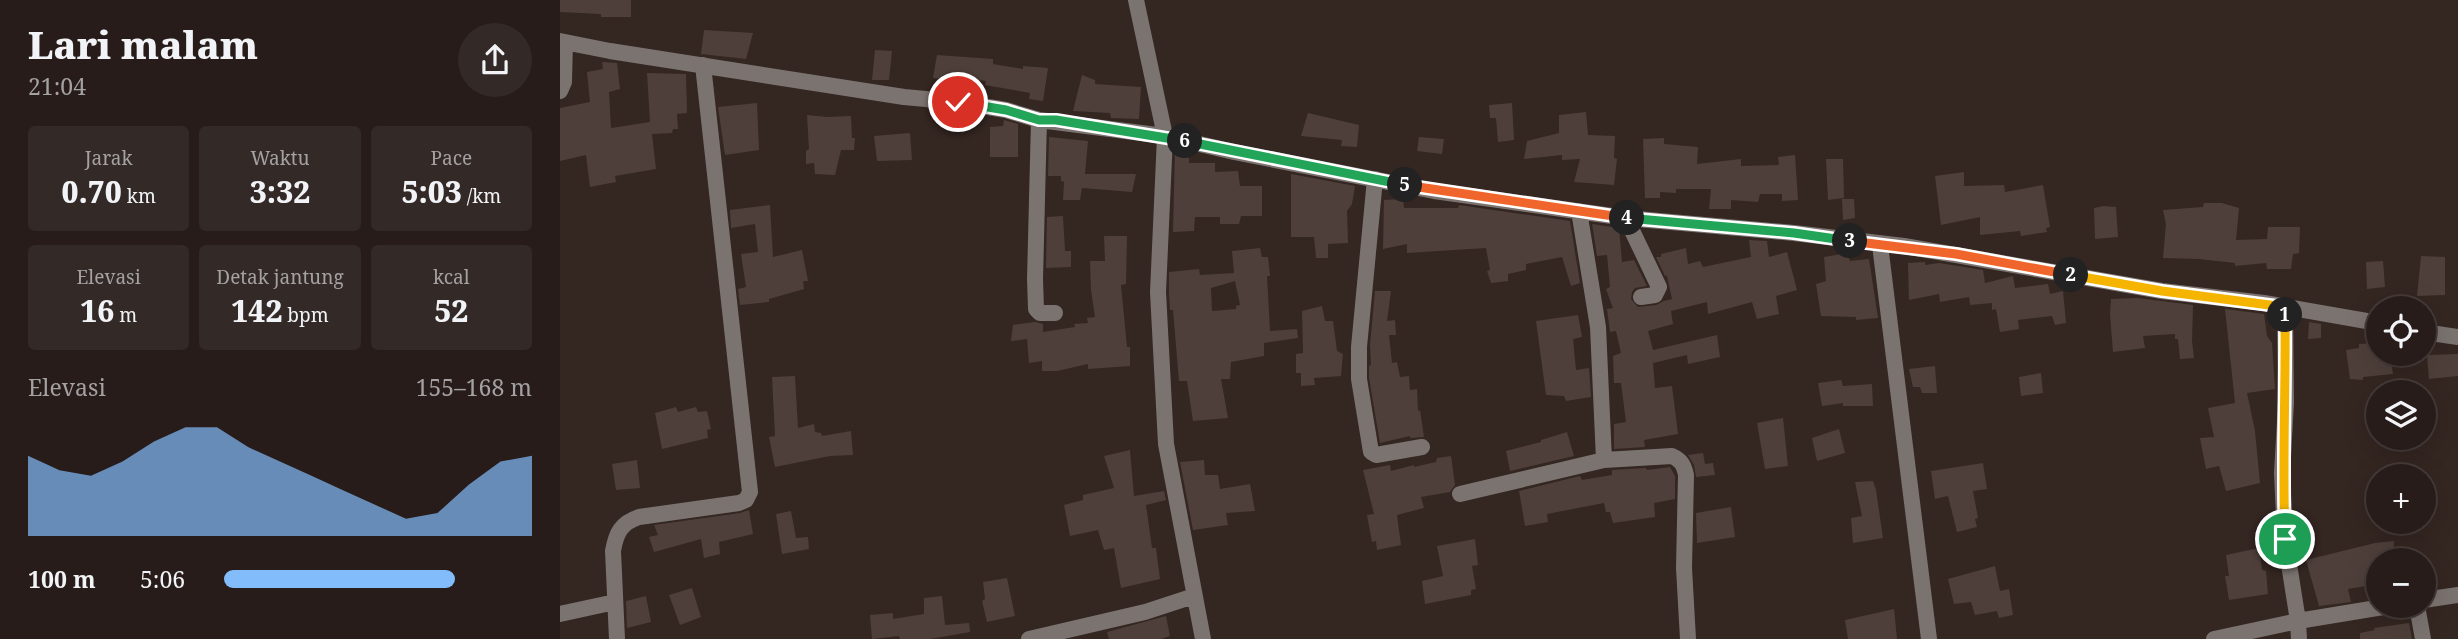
<!DOCTYPE html>
<html lang="id">
<head>
<meta charset="utf-8">
<style>
  body { margin:0; font-family:"Noto Serif",serif; background:#332926; color:#f1f3f6; height:100vh; display:flex; flex-direction:column; font-size:26px; white-space:nowrap }
  * { box-sizing:border-box; margin:0 }
  p { font-size:23px; color:#a4a1a2 }
  .icon { flex:none; width:38px; height:38px; fill:none; stroke:currentColor; stroke-width:2; stroke-linecap:round; stroke-linejoin:round }
  .map { position:relative; flex:1; overflow:hidden }
  .side { display:flex; flex-direction:column; background:#271c19; width:560px }
  .side>* { flex:none }
  .fabs { position:absolute; left:1806px; top:296px; display:grid; gap:14px }
  .fabs a { display:grid; place-items:center; width:70px; height:70px; border-radius:50%; background:#271c19; box-shadow:0 7px 28px #0002,0 0 0 2px #433a38; font-size:35px }
  .pin { position:absolute; display:grid; place-items:center; width:60px; height:60px; color:#fff; margin:-30px; border:4px solid #fff; border-radius:50%; box-shadow:0 2px 7px #0007 }
  .km { position:absolute; width:35px; height:35px; margin:-18px; border-radius:50%; background:#222; color:#fff; font-size:19px; line-height:35px; text-align:center }
  .round { display:grid; place-items:center; flex:none; width:74px; height:74px; border-radius:37px; background:#332926 }
  .headline { display:flex; align-items:center; justify-content:space-between; height:119px; padding:0 28px }
  h1 { font-size:38px; font-weight:800; line-height:52px }
  .figures { display:grid; grid-template-columns:repeat(3,1fr); gap:10px; height:119px; padding:7px 28px }
  .figures div { display:grid; align-content:center; border-radius:7px; background:#332926; text-align:center }
  .figures b { font-size:30px; font-weight:800 }
  .figures small { font-size:19px; font-weight:400 }
  .figures p { font-size:19px }
  .chart { height:196px; padding:14px 28px }
  .chart p { display:flex; justify-content:space-between }
  .chart svg { width:100%; height:126px; margin-top:7px; fill:#82bcfa; opacity:.7 }
  ul { padding:0 28px; list-style:none; font-size:23px }
  li { display:grid; grid-template-columns:112px 84px 1fr; align-items:center; height:52px }
  li i { height:18px; border-radius:9px; background:#82bcfa }
  main { display:flex; flex:1; min-height:0 }
  .map>svg:first-child { display:block }
  .building { fill:#4e3f3a; fill-rule:evenodd }
  .lines { fill:none; stroke-linecap:round; stroke-linejoin:round }
  .minor { stroke:#7b7370; stroke-width:16 }
  .split-1-casing { stroke:#fff; stroke-width:14 }
  .split-2-casing { stroke:#fff; stroke-width:14 }
  .split-3-casing { stroke:#fff; stroke-width:14 }
  .split-4-casing { stroke:#fff; stroke-width:14 }
  .split-5-casing { stroke:#fff; stroke-width:14 }
  .split-6-casing { stroke:#fff; stroke-width:14 }
  .split-7-casing { stroke:#fff; stroke-width:14 }
  .split-1 { stroke:#f5b400; stroke-width:9 }
  .split-2 { stroke:#f5b400; stroke-width:9 }
  .split-3 { stroke:#f0652b; stroke-width:9 }
  .split-4 { stroke:#22a559; stroke-width:9 }
  .split-5 { stroke:#f0652b; stroke-width:9 }
  .split-6 { stroke:#22a559; stroke-width:9 }
  .split-7 { stroke:#22a559; stroke-width:9 }
</style>
</head>
<body>
<main>
<section class="side">
<div class="headline"><div><h1>Lari malam</h1><p>21:04</p></div><a class="round"><svg class="icon" aria-label="share" viewBox="0 0 24 24"><path d="M12 15V3M7 8l5-5 5 5M5 13v7h14v-7"/></svg></a></div>
<div class="figures">
<div><p>Jarak</p><b>0.70<small> km</small></b></div>
<div><p>Waktu</p><b>3:32</b></div>
<div><p>Pace</p><b>5:03<small> /km</small></b></div>
</div>
<div class="figures">
<div><p>Elevasi</p><b>16<small> m</small></b></div>
<div><p>Detak jantung</p><b>142<small> bpm</small></b></div>
<div><p>kcal</p><b>52</b></div>
</div>
<div class="chart"><p><span>Elevasi</span>155–168 m</p>
<svg viewBox="0 0 160 44" preserveAspectRatio="none"><path d="M0 44V16L10 21L20 23L30 18L40 11L50 6L60 6L70 13L80 18L90 23L100 28L110 33L120 38L130 36L140 26L150 18L160 16V44z"/></svg>
</div>
<ul>
<li><b>100 m</b>5:06<i style="width:75%"></i></li>
</ul>
</section>
<div class="map">
<svg width="1898" height="639" viewBox="0 0 1898 639">
  <rect width="100%" height="100%" fill="#342621"/>
  <path class="building" d="M 0,0 L 71,0 L 71,17 L 41,17 L 41,14 L 0,12 Z
    M 144,30 L 193,33 L 186,59 L 141,54 Z
    M 315,50 L 332,51 L 329,80 L 312,80 Z
    M 377,55 L 433,59 L 433,64 L 463,69 L 463,66 L 488,68 L 483,101 L 469,99 L 470,93 L 425,85 L 426,81 L 400,78 L 399,82 L 373,78 Z
    M 42,62 L 57,63 L 60,89 L 49,92 L 51,128 L 90,122 L 87,73 L 126,74 L 127,113 L 117,114 L 118,129 L 113,129 L 112,133 L 92,134 L 96,169 L 55,176 L 56,182 L 30,187 L 26,155 L 0,161 L 0,108 L 30,102 L 27,72 L 43,69 Z
    M 522,75 L 535,80 L 535,84 L 581,87 L 579,119 L 551,118 L 550,113 L 513,111 Z
    M 197,103 L 199,150 L 165,155 L 158,107 Z
    M 952,103 L 954,140 L 938,142 L 936,118 L 930,118 L 929,105 Z
    M 1026,112 L 1028,135 L 1055,136 L 1054,158 L 1057,159 L 1054,185 L 1014,182 L 1020,159 L 1002,160 L 1002,155 L 964,159 L 967,141 L 999,133 L 999,115 Z
    M 748,113 L 799,125 L 797,147 L 781,146 L 782,140 L 741,136 Z
    M 247,115 L 267,117 L 291,116 L 292,138 L 295,138 L 294,150 L 281,150 L 275,175 L 255,174 L 254,163 L 246,164 L 246,151 L 249,149 Z
    M 444,120 L 458,124 L 458,157 L 430,157 L 430,127 L 443,126 Z
    M 350,133 L 352,160 L 317,161 L 314,136 Z
    M 489,137 L 528,141 L 525,174 L 576,174 L 572,192 L 522,188 L 520,200 L 503,200 L 504,182 L 501,181 L 501,176 L 488,176 Z
    M 859,137 L 884,139 L 882,154 L 857,151 Z
    M 1104,138 L 1104,144 L 1138,147 L 1137,164 L 1181,159 L 1181,166 L 1219,165 L 1218,157 L 1235,155 L 1238,200 L 1222,201 L 1222,194 L 1200,194 L 1198,202 L 1171,200 L 1171,209 L 1149,209 L 1151,189 L 1116,189 L 1116,193 L 1100,192 L 1100,198 L 1085,198 L 1083,139 Z
    M 615,149 L 629,152 L 629,163 L 655,163 L 655,172 L 678,171 L 680,186 L 702,186 L 702,216 L 681,216 L 679,224 L 660,224 L 660,217 L 635,217 L 634,231 L 613,232 Z
    M 1266,159 L 1283,159 L 1284,198 L 1268,200 Z
    M 1404,172 L 1404,186 L 1444,185 L 1445,192 L 1483,185 L 1490,227 L 1486,228 L 1487,232 L 1461,236 L 1460,231 L 1420,235 L 1420,217 L 1381,225 L 1375,176 Z
    M 731,174 L 795,186 L 792,204 L 787,211 L 788,243 L 768,244 L 768,258 L 756,258 L 754,237 L 731,237 Z
    M 843,199 L 844,208 L 898,208 L 899,205 L 1010,221 L 1020,283 L 1011,286 L 1002,257 L 966,264 L 966,270 L 948,274 L 948,281 L 931,283 L 927,271 L 930,270 L 926,248 L 847,253 L 847,244 L 823,249 L 824,200 Z
    M 1282,199 L 1294,199 L 1295,218 L 1283,220 Z
    M 1644,203 L 1662,203 L 1679,208 L 1676,240 L 1707,239 L 1708,227 L 1740,227 L 1739,253 L 1733,254 L 1731,269 L 1707,269 L 1706,263 L 1675,266 L 1675,263 L 1639,259 L 1603,258 L 1606,224 L 1603,210 L 1643,207 Z
    M 210,205 L 213,257 L 242,250 L 248,281 L 243,281 L 244,289 L 209,299 L 209,302 L 180,305 L 178,289 L 186,287 L 181,254 L 198,252 L 195,224 L 171,228 L 170,210 Z
    M 1544,206 L 1556,207 L 1558,237 L 1535,239 L 1534,208 Z
    M 503,216 L 505,251 L 511,251 L 511,267 L 486,268 L 487,217 Z
    M 1032,224 L 1059,228 L 1062,262 L 1074,260 L 1087,286 L 1075,288 L 1072,292 L 1071,299 L 1078,307 L 1096,305 L 1104,301 L 1112,299 L 1107,276 L 1105,276 L 1096,257 L 1101,257 L 1101,254 L 1126,248 L 1128,264 L 1140,261 L 1143,267 L 1191,257 L 1189,240 L 1207,241 L 1209,257 L 1227,252 L 1237,290 L 1216,296 L 1219,314 L 1197,319 L 1192,302 L 1148,314 L 1147,302 L 1111,311 L 1113,324 L 1088,331 L 1093,350 L 1157,335 L 1160,357 L 1128,364 L 1127,355 L 1093,363 L 1095,388 L 1112,386 L 1118,434 L 1084,440 L 1085,447 L 1054,449 L 1054,424 L 1066,422 L 1061,383 L 1054,383 L 1053,356 L 1061,353 L 1056,331 L 1050,332 L 1047,309 L 1053,308 L 1046,289 L 1050,287 L 1047,255 L 1037,256 Z
    M 544,236 L 567,236 L 566,284 L 561,285 L 567,347 L 570,347 L 570,366 L 528,369 L 528,364 L 497,371 L 482,371 L 482,361 L 469,363 L 467,339 L 451,341 L 453,325 L 475,322 L 483,324 L 483,332 L 515,327 L 514,324 L 528,323 L 527,318 L 535,317 L 531,290 L 530,261 L 545,261 Z
    M 700,248 L 702,257 L 708,257 L 710,276 L 707,276 L 710,331 L 737,329 L 738,338 L 704,343 L 704,356 L 671,362 L 670,379 L 661,379 L 668,418 L 633,421 L 627,381 L 619,381 L 613,310 L 610,310 L 609,293 L 609,272 L 639,269 L 640,275 L 674,273 L 672,251 ZM 675,281 L 680,305 L 676,306 L 676,309 L 652,311 L 651,288 Z
    M 1287,253 L 1290,261 L 1309,259 L 1318,318 L 1296,320 L 1296,317 L 1261,316 L 1256,284 L 1266,281 L 1264,257 Z
    M 1861,256 L 1885,257 L 1885,295 L 1857,296 Z
    M 1823,261 L 1825,287 L 1807,289 L 1806,262 Z
    M 1365,262 L 1365,265 L 1379,263 L 1423,270 L 1425,283 L 1453,276 L 1455,288 L 1488,284 L 1490,294 L 1503,291 L 1506,323 L 1495,325 L 1492,316 L 1458,320 L 1459,329 L 1440,332 L 1436,309 L 1432,310 L 1432,303 L 1410,305 L 1409,297 L 1380,302 L 1379,294 L 1349,300 L 1348,263 Z
    M 815,291 L 831,291 L 827,321 L 835,320 L 836,335 L 829,335 L 832,363 L 837,362 L 840,377 L 849,376 L 850,390 L 857,389 L 858,411 L 860,410 L 864,437 L 850,438 L 850,436 L 820,443 L 809,378 L 809,366 L 811,365 L 810,345 Z
    M 1578,298 L 1633,305 L 1632,341 L 1634,358 L 1620,359 L 1618,339 L 1615,339 L 1615,334 L 1583,336 L 1585,348 L 1553,352 L 1550,314 L 1551,299 Z
    M 762,306 L 765,321 L 773,321 L 777,351 L 783,354 L 781,376 L 754,378 L 755,385 L 741,386 L 741,373 L 736,373 L 736,354 L 743,353 L 742,311 Z
    M 1665,309 L 1704,314 L 1707,336 L 1712,343 L 1715,389 L 1687,393 L 1695,431 L 1700,483 L 1666,491 L 1659,466 L 1646,469 L 1640,438 L 1654,437 L 1648,408 L 1675,403 Z
    M 1018,315 L 1022,337 L 1013,339 L 1016,370 L 1029,368 L 1031,397 L 1006,401 L 1004,396 L 986,395 L 976,321 Z
    M 1749,322 L 1761,324 L 1761,338 L 1748,339 Z
    M 1818,343 L 1818,354 L 1830,354 L 1833,374 L 1803,377 L 1803,380 L 1790,379 L 1786,350 L 1799,348 L 1799,344 Z
    M 1898,354 L 1898,376 L 1869,379 L 1867,355 Z
    M 1375,366 L 1377,393 L 1362,393 L 1360,387 L 1353,387 L 1349,369 Z
    M 1481,373 L 1483,393 L 1461,396 L 1459,377 Z
    M 235,376 L 238,428 L 254,424 L 255,432 L 261,433 L 262,436 L 291,431 L 293,455 L 270,456 L 215,467 L 209,437 L 215,436 L 212,377 Z
    M 1281,380 L 1283,386 L 1312,384 L 1313,406 L 1283,406 L 1283,403 L 1262,406 L 1258,383 Z
    M 116,407 L 118,412 L 136,407 L 138,412 L 147,411 L 151,429 L 147,430 L 148,438 L 102,449 L 95,413 Z
    M 1223,418 L 1228,466 L 1205,469 L 1197,423 Z
    M 1279,429 L 1285,453 L 1257,461 L 1252,438 Z
    M 1007,432 L 1014,456 L 950,471 L 946,451 L 981,442 L 981,440 Z
    M 570,450 L 574,496 L 604,491 L 606,500 L 586,505 L 592,548 L 596,548 L 600,579 L 561,588 L 554,548 L 544,550 L 538,530 L 510,536 L 504,505 L 523,500 L 523,495 L 554,488 L 544,456 Z
    M 1143,453 L 1145,464 L 1153,463 L 1155,475 L 1136,477 L 1134,465 L 1128,455 Z
    M 891,456 L 895,485 L 890,492 L 861,497 L 864,508 L 837,515 L 841,545 L 817,550 L 816,541 L 812,542 L 807,515 L 814,514 L 803,470 L 830,465 L 831,471 L 854,465 L 854,467 L 876,462 L 877,458 Z
    M 77,460 L 80,488 L 56,490 L 52,464 Z
    M 644,460 L 645,475 L 658,475 L 660,489 L 690,484 L 695,511 L 666,513 L 668,525 L 633,530 L 620,462 Z
    M 1423,463 L 1427,489 L 1413,491 L 1418,518 L 1415,519 L 1417,527 L 1397,532 L 1388,496 L 1375,499 L 1371,471 Z
    M 1110,467 L 1115,476 L 1115,499 L 1094,503 L 1095,517 L 1053,523 L 1050,512 L 1046,512 L 1044,503 L 987,514 L 988,522 L 965,526 L 959,491 L 1020,476 L 1022,480 L 1052,475 L 1052,470 L 1086,468 L 1087,470 Z
    M 1313,481 L 1316,490 L 1323,538 L 1293,543 L 1291,518 L 1302,516 L 1295,482 Z
    M 1171,507 L 1175,537 L 1137,543 L 1136,513 Z
    M 189,510 L 193,534 L 159,542 L 160,554 L 144,558 L 141,539 L 94,552 L 89,537 L 98,535 L 94,525 L 180,513 Z
    M 231,511 L 236,538 L 248,537 L 249,549 L 222,554 L 216,514 Z
    M 915,539 L 918,565 L 912,566 L 916,589 L 911,590 L 911,595 L 865,604 L 862,581 L 883,576 L 877,546 Z
    M 1834,541 L 1833,560 L 1818,560 L 1818,584 L 1788,589 L 1791,602 L 1759,606 L 1746,560 L 1815,543 Z
    M 1699,548 L 1702,570 L 1706,571 L 1708,594 L 1669,600 L 1665,576 L 1669,576 L 1666,555 Z
    M 1435,566 L 1440,591 L 1449,589 L 1453,615 L 1439,618 L 1437,611 L 1415,615 L 1411,602 L 1394,604 L 1388,579 Z
    M 447,578 L 455,616 L 427,622 L 422,601 L 425,599 L 423,582 Z
    M 132,588 L 141,617 L 120,625 L 109,595 Z
    M 86,596 L 91,622 L 67,628 L 66,601 Z
    M 382,596 L 385,625 L 409,623 L 410,632 L 370,639 L 340,639 L 339,636 L 312,639 L 310,615 L 333,613 L 333,619 L 364,614 L 364,598 Z
    M 1334,609 L 1337,639 L 1288,639 L 1285,620 Z
    M 606,616 L 610,636 L 601,639 L 549,639 L 547,632 Z
    M 1849,623 L 1852,639 L 1800,639 L 1800,633 L 1815,630 L 1814,628 Z"/>
  <g class="lines">
    <path class="minor" d="M 576,0 L 605,136 L 598,292 L 606,444 L 643,639
      M 0,41 L 50,51 L 344,97 L 398,102 L 446,110 L 479,120 L 605,136 L 674,152 L 874,191 L 1066,218 L 1234,233 L 1344,246 L 1602,291 L 1704,303 L 1818,323
      M 0,91 L 4,82 L 5,42
      M 479,120 L 475,279 L 476,309 L 480,313 L 495,313
      M 815,179 L 799,347 L 799,379 L 811,452 L 816,455 L 862,447
      M 1019,211 L 1038,327 L 1044,460 L 1112,456 C 1121,460 1124,465 1126,475 L 1124,568 L 1128,639
      M 1066,218 L 1099,287 L 1095,295 L 1081,297
      M 1320,245 L 1369,639
      M 1725,307 L 1726,403 L 1722,473 L 1725,539 L 1738,621 L 1829,606
      M 1864,332 L 1898,337
      M 900,494 L 1044,460
      M 1864,600 L 1898,595
      M 1857,606 L 1863,639
      M 0,614 L 55,602
      M 57,639 L 53,551 C 56,533 61,523 79,517 L 179,503 L 186,500 L 190,492 L 143,65
      M 469,639 L 585,612 L 634,596
      M 1654,639 L 1738,621 L 1739,639"/>
  </g>
  <g class="lines">
    <g class="split-1-casing">
      <path id="split-1" d="M 1725,539 C 1722,464 1726,389 1725,315"/>
    </g>
    <g class="split-2-casing">
      <path id="split-2" d="M 1511,275 L 1602,291 L 1725,307 L 1725,315"/>
    </g>
    <g class="split-3-casing">
      <path id="split-3" d="M 1290,241 L 1396,254 L 1511,275"/>
    </g>
    <g class="split-4-casing">
      <path id="split-4" d="M 1067,218 L 1234,233 L 1290,241"/>
    </g>
    <g class="split-5-casing">
      <path id="split-5" d="M 845,185 L 1067,218"/>
    </g>
    <g class="split-6-casing">
      <path id="split-6" d="M 625,141 L 845,185"/>
    </g>
    <g class="split-7-casing">
      <path id="split-7" d="M 398,102 L 446,110 L 479,120 L 496,120 L 625,141"/>
    </g>
    <use href="#split-1" class="split-1"/>
    <use href="#split-2" class="split-2"/>
    <use href="#split-3" class="split-3"/>
    <use href="#split-4" class="split-4"/>
    <use href="#split-5" class="split-5"/>
    <use href="#split-6" class="split-6"/>
    <use href="#split-7" class="split-7"/>
  </g>
</svg>
<div class="fabs">
<a><svg class="icon" aria-label="locate" viewBox="0 0 24 24"><circle cx="12" cy="12" r="6"/><path d="M12 2v4M12 18v4M2 12h4M18 12h4"/></svg></a>
<a><svg class="icon" aria-label="layers" viewBox="0 0 24 24"><path d="M12 4l9 5-9 5-9-5zM3 14l9 5 9-5"/></svg></a>
<a>+</a>
<a>−</a>
</div>
<div class="pin" style="left:1725px;top:539px;background:#1e9e55"><svg class="icon" aria-label="arrive" viewBox="0 0 24 24"><path d="M6 21V4h12l-3 4 3 4H6"/></svg></div>
<div class="pin" style="left:398px;top:102px;background:#d93025"><svg class="icon" aria-label="check" viewBox="0 0 24 24"><path d="M5 12l5 5 9-10"/></svg></div>
<b class="km" style="left:1725px;top:315px">1</b>
<b class="km" style="left:1511px;top:275px">2</b>
<b class="km" style="left:1290px;top:241px">3</b>
<b class="km" style="left:1067px;top:218px">4</b>
<b class="km" style="left:845px;top:185px">5</b>
<b class="km" style="left:625px;top:141px">6</b>
</div>
</main>
</body>
</html>
